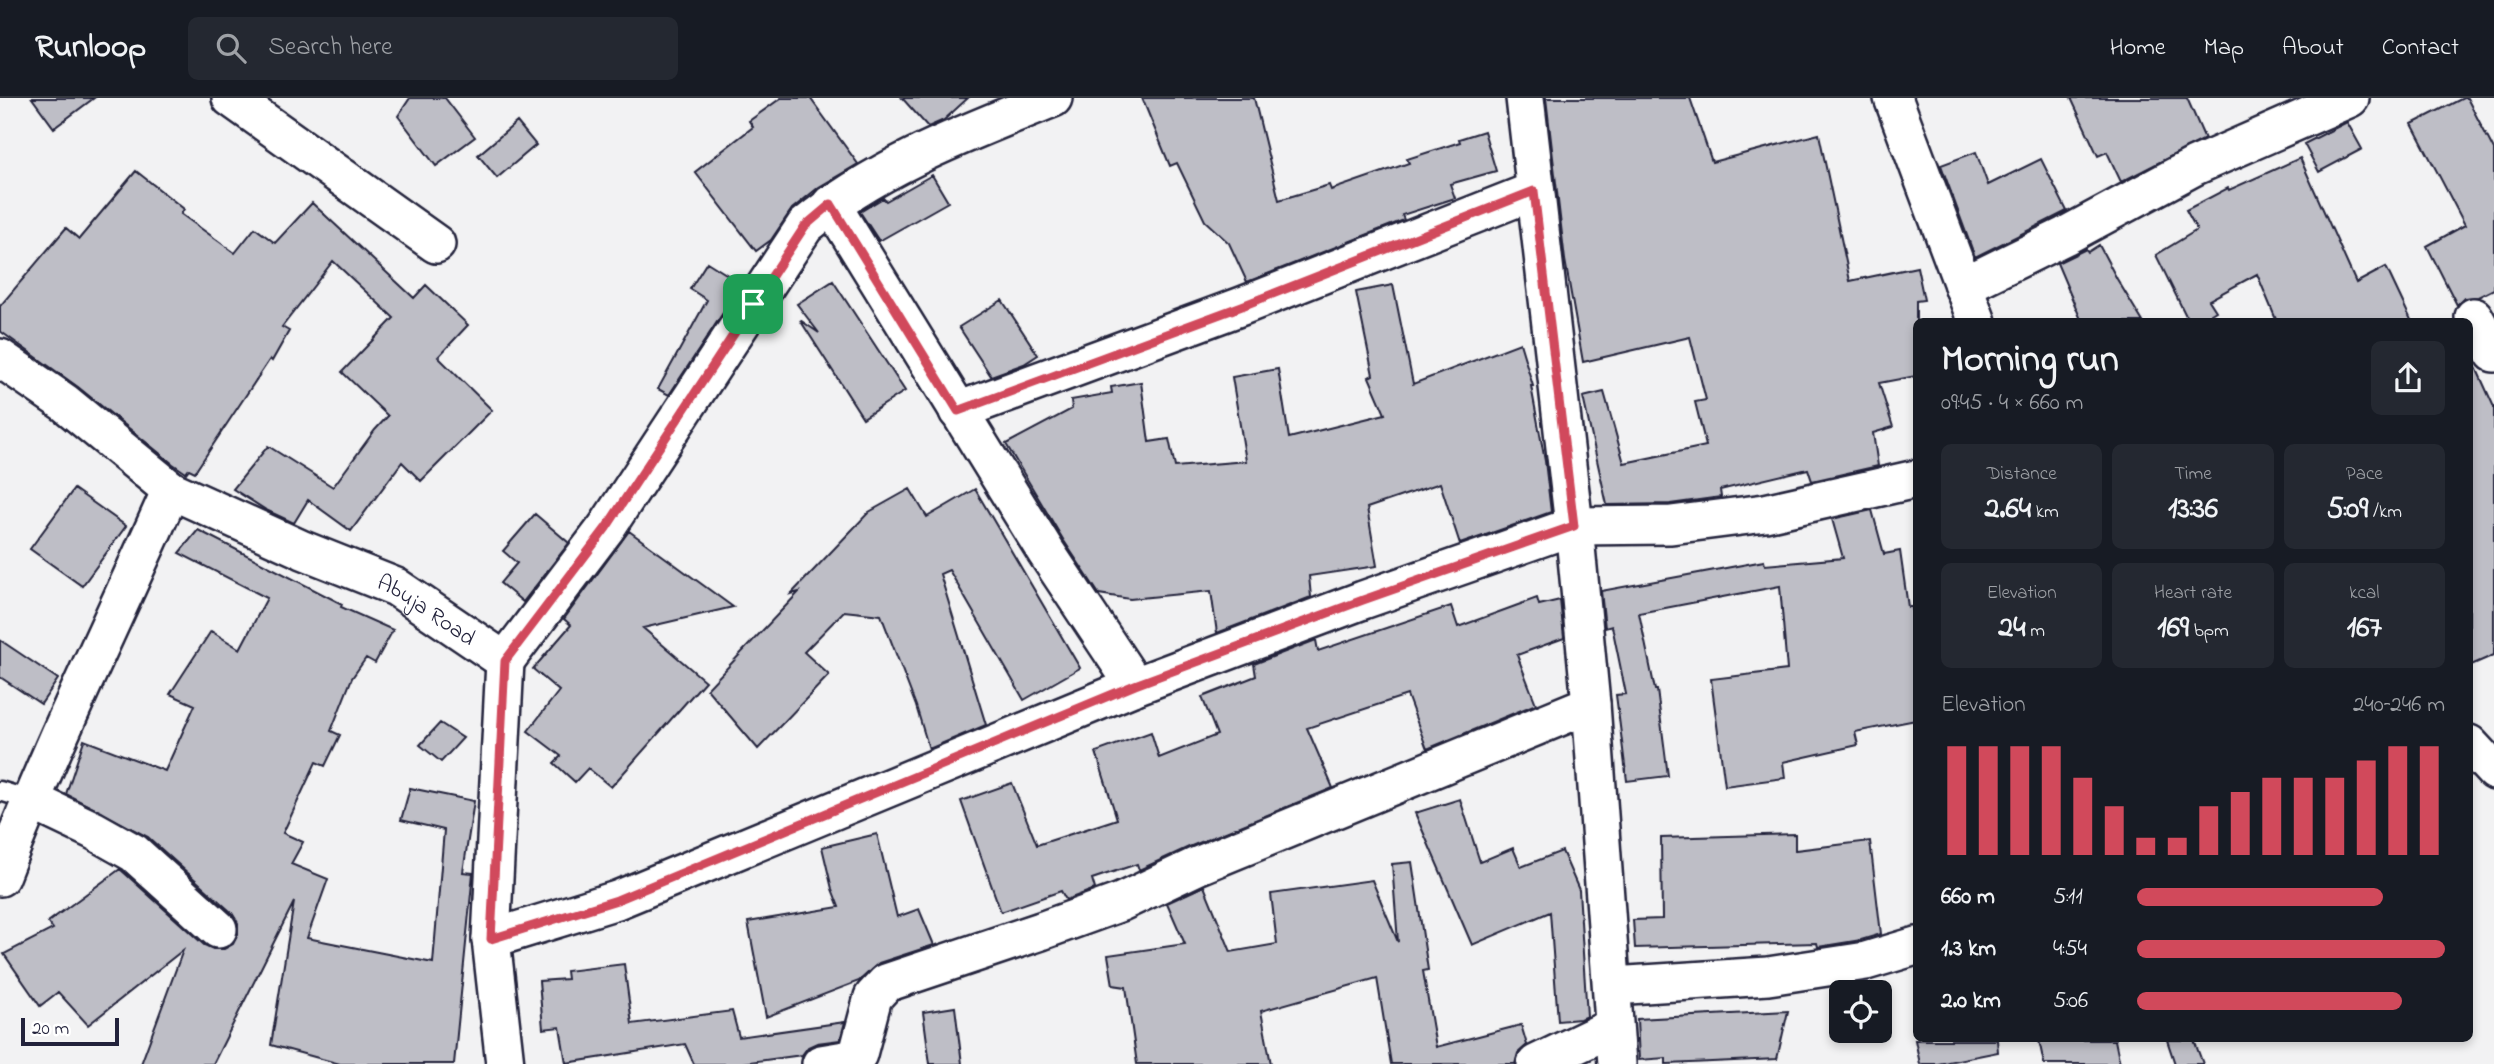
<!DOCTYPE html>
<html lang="en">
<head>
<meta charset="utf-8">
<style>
  body { margin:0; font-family:"Indie Flower",sans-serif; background:#242831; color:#f1f3f6; height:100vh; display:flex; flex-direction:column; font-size:26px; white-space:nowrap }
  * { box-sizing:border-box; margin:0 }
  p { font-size:23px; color:#9ea1a6 }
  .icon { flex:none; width:38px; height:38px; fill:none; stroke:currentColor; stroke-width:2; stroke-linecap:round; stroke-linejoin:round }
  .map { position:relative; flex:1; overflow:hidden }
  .drawer { position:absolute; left:1913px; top:220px; width:560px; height:724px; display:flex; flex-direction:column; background:#171b24; border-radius:10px; box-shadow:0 4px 10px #0003 }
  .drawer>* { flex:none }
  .tools { position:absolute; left:1829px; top:882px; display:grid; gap:14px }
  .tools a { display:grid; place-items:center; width:63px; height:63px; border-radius:10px; background:#171b24; box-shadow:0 4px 10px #0003; font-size:35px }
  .scale { position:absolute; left:21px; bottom:18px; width:98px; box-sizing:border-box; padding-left:7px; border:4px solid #22223b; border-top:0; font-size:19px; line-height:24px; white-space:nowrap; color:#22223b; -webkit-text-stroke:5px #fff; paint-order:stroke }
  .pin { position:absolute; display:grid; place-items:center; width:60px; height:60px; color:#fff; margin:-30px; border-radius:14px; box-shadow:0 4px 10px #0006 }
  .round { display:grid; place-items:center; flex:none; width:74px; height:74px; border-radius:10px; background:#242831 }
  .summary { display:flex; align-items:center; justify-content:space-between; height:119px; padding:0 28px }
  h1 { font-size:38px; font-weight:700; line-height:52px }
  .figures { display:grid; grid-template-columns:repeat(3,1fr); gap:10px; height:119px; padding:7px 28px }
  .figures div { display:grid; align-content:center; border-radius:10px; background:#242831; text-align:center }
  .figures b { font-size:30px; font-weight:700 }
  .figures small { font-size:19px; font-weight:400 }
  .figures p { font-size:19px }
  .chart { height:196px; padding:14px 28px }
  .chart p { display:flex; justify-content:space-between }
  .chart svg { width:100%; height:126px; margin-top:7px; stroke:#d1495b; stroke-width:6 }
  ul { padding:0 28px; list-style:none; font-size:23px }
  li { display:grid; grid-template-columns:112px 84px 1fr; align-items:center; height:52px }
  li i { height:18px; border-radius:9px; background:#d1495b }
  header { display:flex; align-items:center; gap:42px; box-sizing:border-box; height:98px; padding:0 35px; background:#171b24; border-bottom:2px solid #363941 }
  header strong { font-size:33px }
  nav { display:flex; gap:38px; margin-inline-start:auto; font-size:24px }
  .search { width:490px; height:63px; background:#242831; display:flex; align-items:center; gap:18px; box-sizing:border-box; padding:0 24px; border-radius:10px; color:#9ea1a6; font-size:26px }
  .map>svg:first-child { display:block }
  .building { fill:#bebec6; stroke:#22223b; stroke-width:2 }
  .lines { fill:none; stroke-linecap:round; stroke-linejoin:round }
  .lane-casing { stroke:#22223b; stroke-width:23 }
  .street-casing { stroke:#22223b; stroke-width:42 }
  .lane { stroke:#fff; stroke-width:18 }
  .street { stroke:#fff; stroke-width:37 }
  .route-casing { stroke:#fff; stroke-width:14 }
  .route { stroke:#d1495b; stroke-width:9 }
  .labels { text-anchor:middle; stroke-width:7; stroke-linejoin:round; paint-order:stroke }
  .street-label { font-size:23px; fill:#22223b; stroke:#fff }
</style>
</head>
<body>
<header>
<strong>Runloop</strong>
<div class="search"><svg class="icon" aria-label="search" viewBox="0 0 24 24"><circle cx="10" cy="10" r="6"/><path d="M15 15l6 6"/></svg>Search here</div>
<nav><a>Home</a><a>Map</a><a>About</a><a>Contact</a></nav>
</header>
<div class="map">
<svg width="2494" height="966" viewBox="0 0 2494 966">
  <rect width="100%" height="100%" fill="#f2f2f3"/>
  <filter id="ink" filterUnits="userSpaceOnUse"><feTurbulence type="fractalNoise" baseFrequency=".0143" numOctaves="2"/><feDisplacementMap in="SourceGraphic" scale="14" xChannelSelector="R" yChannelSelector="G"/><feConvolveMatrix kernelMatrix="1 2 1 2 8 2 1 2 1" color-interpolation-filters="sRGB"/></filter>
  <g filter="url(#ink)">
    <path class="building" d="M 32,0 L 94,0 L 54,30 Z
      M 410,0 L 445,0 L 475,39 L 436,68 L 398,18 Z
      M 781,0 L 810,0 L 858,66 L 819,89 L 792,111 L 771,142 L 756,153 L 695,74 L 753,29 L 749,23 Z
      M 902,0 L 968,0 L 944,22 L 928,29 Z
      M 1142,0 L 1254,0 L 1279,102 L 1329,87 L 1331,92 L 1409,65 L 1407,61 L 1460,44 L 1459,41 L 1484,33 L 1496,73 L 1450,86 L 1455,100 L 1402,117 L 1404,122 L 1247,184 L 1229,145 L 1205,123 L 1177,65 L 1170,68 Z
      M 1546,0 L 1690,0 L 1712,64 L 1819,36 L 1850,183 L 1917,169 L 1924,202 L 1916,203 L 1916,278 L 1879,285 L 1893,329 L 1873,335 L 1878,368 L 1812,383 L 1808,371 L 1720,392 L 1721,399 L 1670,406 L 1607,407 L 1583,299 L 1604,294 L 1624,365 L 1706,348 L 1695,304 L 1706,302 L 1690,239 L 1583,264 L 1565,162 Z
      M 2071,0 L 2187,0 L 2205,41 L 2121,84 L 2107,54 L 2098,58 Z
      M 2463,0 L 2467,0 L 2494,52 L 2494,191 L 2478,199 L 2464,200 L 2457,207 L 2427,148 L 2465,127 L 2412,26 Z
      M 517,24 L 536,47 L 497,80 L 478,57 Z
      M 2347,24 L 2362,51 L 2319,74 L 2304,46 Z
      M 1976,54 L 1988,87 L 2041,61 L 2067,113 L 1975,159 L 1941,67 Z
      M 2300,60 L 2356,185 L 2386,169 L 2412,224 L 2277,224 L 2257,176 L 2209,202 L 2216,213 L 2198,224 L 2189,224 L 2156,157 L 2197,132 L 2186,112 L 2228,90 L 2229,92 Z
      M 136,73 L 184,111 L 181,116 L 235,155 L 255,130 L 275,145 L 312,105 L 414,200 L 426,187 L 468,227 L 438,259 L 492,312 L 421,383 L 402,364 L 351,433 L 308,402 L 294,425 L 266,412 L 233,391 L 268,348 L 333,389 L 375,332 L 388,318 L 342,274 L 394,220 L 333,163 L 282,229 L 289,233 L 272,263 L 270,261 L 195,374 L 189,371 L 186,375 L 173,366 L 78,289 L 0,233 L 0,208 L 66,130 L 79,141 Z
      M 932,77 L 948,104 L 879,143 L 860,114 L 883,100 L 886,103 Z
      M 2099,147 L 2117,181 L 2143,224 L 2082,224 L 2057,165 L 2086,151 L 2088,154 Z
      M 707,164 L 742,186 L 669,297 L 658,291 L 707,202 L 690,191 Z
      M 833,183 L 905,293 L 863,320 L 800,222 L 819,235 L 797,206 Z
      M 1393,187 L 1413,286 L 1520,245 L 1533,288 L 1531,288 L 1545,363 L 1551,414 L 1460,446 L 1440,385 L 1367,410 L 1377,468 L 1309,478 L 1311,499 L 1217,535 L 1211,493 L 1130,501 L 1099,496 L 1064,443 L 1006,346 L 1072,311 L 1071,302 L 1112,295 L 1111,289 L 1141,284 L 1149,344 L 1169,341 L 1175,369 L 1246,363 L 1232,279 L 1278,271 L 1289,340 L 1385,316 L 1369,279 L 1373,277 L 1356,194 Z
      M 1002,202 L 1038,257 L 1024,266 L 991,278 L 959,229 Z
      M 2469,254 L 2494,309 L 2494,557 L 2469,568 Z
      M 74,391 L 126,428 L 82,488 L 30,451 Z
      M 910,391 L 927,419 L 975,391 L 1080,570 L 1024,602 L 949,472 L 940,476 L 986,627 L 929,651 L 916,608 L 881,517 L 844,513 L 804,554 L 829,577 L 758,651 L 707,591 L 799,494 L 791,496 L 869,414 Z
      M 1872,412 L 1884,456 L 1900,453 L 1908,509 L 1912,509 L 1916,543 L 1916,622 L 1855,634 L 1858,647 L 1783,664 L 1785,680 L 1725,688 L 1711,581 L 1787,572 L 1780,488 L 1639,515 L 1655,592 L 1657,592 L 1668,678 L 1627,683 L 1616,597 L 1626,596 L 1612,528 L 1605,530 L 1601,493 L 1764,463 L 1765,467 L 1843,460 L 1832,421 Z
      M 535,416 L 569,445 L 523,504 L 500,485 L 517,465 L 503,453 Z
      M 198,432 L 342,506 L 341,509 L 393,532 L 375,565 L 366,560 L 352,580 L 331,633 L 340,637 L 325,668 L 316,664 L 283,735 L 303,744 L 291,766 L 328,781 L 307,840 L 433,865 L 444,732 L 401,722 L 410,690 L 474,703 L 463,774 L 473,775 L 454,966 L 340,966 L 271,947 L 294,804 L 213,966 L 141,966 L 183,852 L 88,927 L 58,894 L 40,908 L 4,856 L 53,831 L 48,824 L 120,771 L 204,847 L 213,851 L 224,851 L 233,846 L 238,836 L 238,825 L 232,815 L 148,739 L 66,696 L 84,642 L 165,673 L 195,607 L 170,596 L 211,533 L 240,551 L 267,500 L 179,455 Z
      M 629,433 L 733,509 L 643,530 L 705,583 L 611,689 L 588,670 L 575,684 L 554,665 L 561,658 L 528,633 L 559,593 L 533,571 L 571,527 L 564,521 Z
      M 1537,500 L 1539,507 L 1560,502 L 1564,540 L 1517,557 L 1536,606 L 1427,651 L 1407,597 L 1307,630 L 1333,690 L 1189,749 L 1139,772 L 1137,766 L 1092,781 L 1095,791 L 1066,802 L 1061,793 L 1001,814 L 961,703 L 1012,685 L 1037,747 L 1117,721 L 1096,654 L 1151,634 L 1159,660 L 1217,637 L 1202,599 L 1256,578 L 1254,566 L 1316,542 L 1318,553 L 1451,508 L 1458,529 Z
      M 0,542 L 58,581 L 41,606 L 0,579 Z
      M 440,625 L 463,640 L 441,664 L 420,647 Z
      M 1460,701 L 1480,764 L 1513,750 L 1521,769 L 1562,753 L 1579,792 L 1587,918 L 1580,921 L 1558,923 L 1550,814 L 1472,847 L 1415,715 Z
      M 877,736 L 897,819 L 919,811 L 934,847 L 879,865 L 859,883 L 766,919 L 748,824 L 839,809 L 832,791 L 822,749 Z
      M 1795,736 L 1795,752 L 1870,743 L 1881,836 L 1861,842 L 1818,849 L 1817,845 L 1635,850 L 1633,822 L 1662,821 L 1661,740 Z
      M 1412,764 L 1428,872 L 1423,873 L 1436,949 L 1521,927 L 1527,947 L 1518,955 L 1515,966 L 1391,966 L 1377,880 L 1261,913 L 1271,966 L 1137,966 L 1126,889 L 1113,887 L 1108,857 L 1185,846 L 1167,805 L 1204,788 L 1231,854 L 1277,846 L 1271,796 L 1372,782 L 1398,844 L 1392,766 Z
      M 624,866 L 632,926 L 732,913 L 739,939 L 845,924 L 840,942 L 817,945 L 808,949 L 802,957 L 735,966 L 694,966 L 685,946 L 566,965 L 560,929 L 543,931 L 539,883 L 567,881 L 566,873 Z
      M 955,909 L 962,966 L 930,966 L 923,914 Z
      M 1788,913 L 1777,961 L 1668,966 L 1666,966 L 1666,960 L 1639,962 L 1637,921 Z
      M 1915,942 L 1997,942 L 1998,954 L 1938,966 L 1920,966 Z
      M 2039,942 L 2115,942 L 2120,966 L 2044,966 Z
      M 2167,942 L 2194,942 L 2203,966 L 2175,966 Z"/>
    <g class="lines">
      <g class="lane-casing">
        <path id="lane" d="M 0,693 L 30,702"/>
      </g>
      <g class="street-casing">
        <g id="street">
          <path d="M 231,0 L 436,146"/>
          <path d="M 1525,0 L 1574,428 L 1591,606 L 1617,966"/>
          <path d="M 1893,0 L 1977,224"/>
          <path d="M 831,106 L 1046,454 L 1135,588"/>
          <path d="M 1963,188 L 2065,138 L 2195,68 L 2350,0"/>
          <path d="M 2474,219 L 2494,255"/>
          <path id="s1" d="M 0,260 L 65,305 L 171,392 L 303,452 L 396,489 L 505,563"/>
          <path d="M 958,313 L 1242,208 L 1534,93"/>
          <path d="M 505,563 L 606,430 L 805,128 C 877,68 966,35 1053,0"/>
          <path d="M 2469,646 L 2494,673"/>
          <path d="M 30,702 L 93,732 L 134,755 L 218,831"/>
          <path d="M 0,779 C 51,648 114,521 171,392"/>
          <path d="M 491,841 L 617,802 L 1135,588 L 1363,502 L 1574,428 L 1671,427 L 1765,415 L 1916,381"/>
          <path d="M 1613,888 L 1768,878 L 1866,863 L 1916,848"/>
          <path d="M 505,966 L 491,841 L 505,563"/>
          <path d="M 821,966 L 851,961 L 858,956 L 873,899 L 886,885 L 1041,833 L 1121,804 L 1197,768 L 1591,606"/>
          <path d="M 1536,966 L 1613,929"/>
        </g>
      </g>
      <use href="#lane" class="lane"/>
      <use href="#street" class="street"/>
    </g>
  </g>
  <g class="lines" filter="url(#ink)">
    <g class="route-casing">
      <path id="route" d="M 1534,93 L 1574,428 L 1363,502 L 1135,587 L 617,802 L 491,841 L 505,563 L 606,430 L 805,128 L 831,106 L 958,313 L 1242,208 Z"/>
    </g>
    <use href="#route" class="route"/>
  </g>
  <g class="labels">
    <g class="street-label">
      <text dy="8" stroke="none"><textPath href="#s1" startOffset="499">Abuja Road</textPath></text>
    </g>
  </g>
</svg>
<div class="tools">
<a><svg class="icon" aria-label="locate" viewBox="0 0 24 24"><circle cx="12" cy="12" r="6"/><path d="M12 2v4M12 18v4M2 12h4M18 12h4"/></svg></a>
</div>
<div class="scale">20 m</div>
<div class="pin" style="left:753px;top:206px;background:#1e9e55"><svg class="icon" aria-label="arrive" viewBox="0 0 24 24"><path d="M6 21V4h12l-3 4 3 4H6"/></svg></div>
<section class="drawer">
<div class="summary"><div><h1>Morning run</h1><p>09:45 · 4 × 660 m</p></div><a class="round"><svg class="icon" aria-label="share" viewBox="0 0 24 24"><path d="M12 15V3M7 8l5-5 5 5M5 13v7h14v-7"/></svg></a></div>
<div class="figures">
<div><p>Distance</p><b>2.64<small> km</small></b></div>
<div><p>Time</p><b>13:36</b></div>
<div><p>Pace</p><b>5:09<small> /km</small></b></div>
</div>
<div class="figures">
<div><p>Elevation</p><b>24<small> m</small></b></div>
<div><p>Heart rate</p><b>169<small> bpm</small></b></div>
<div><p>kcal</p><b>167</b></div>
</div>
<div class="chart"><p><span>Elevation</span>240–246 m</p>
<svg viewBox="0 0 160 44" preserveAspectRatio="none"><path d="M5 44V6M15 44V6M25 44V6M35 44V6M45 44V17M55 44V27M65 44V38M75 44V38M85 44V27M95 44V22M105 44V17M115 44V17M125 44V17M135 44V11M145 44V6M155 44V6"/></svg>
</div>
<ul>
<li><b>660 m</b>5:11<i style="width:80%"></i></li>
<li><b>1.3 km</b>4:54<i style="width:100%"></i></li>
<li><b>2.0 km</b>5:06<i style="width:86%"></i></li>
</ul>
</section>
</div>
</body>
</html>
